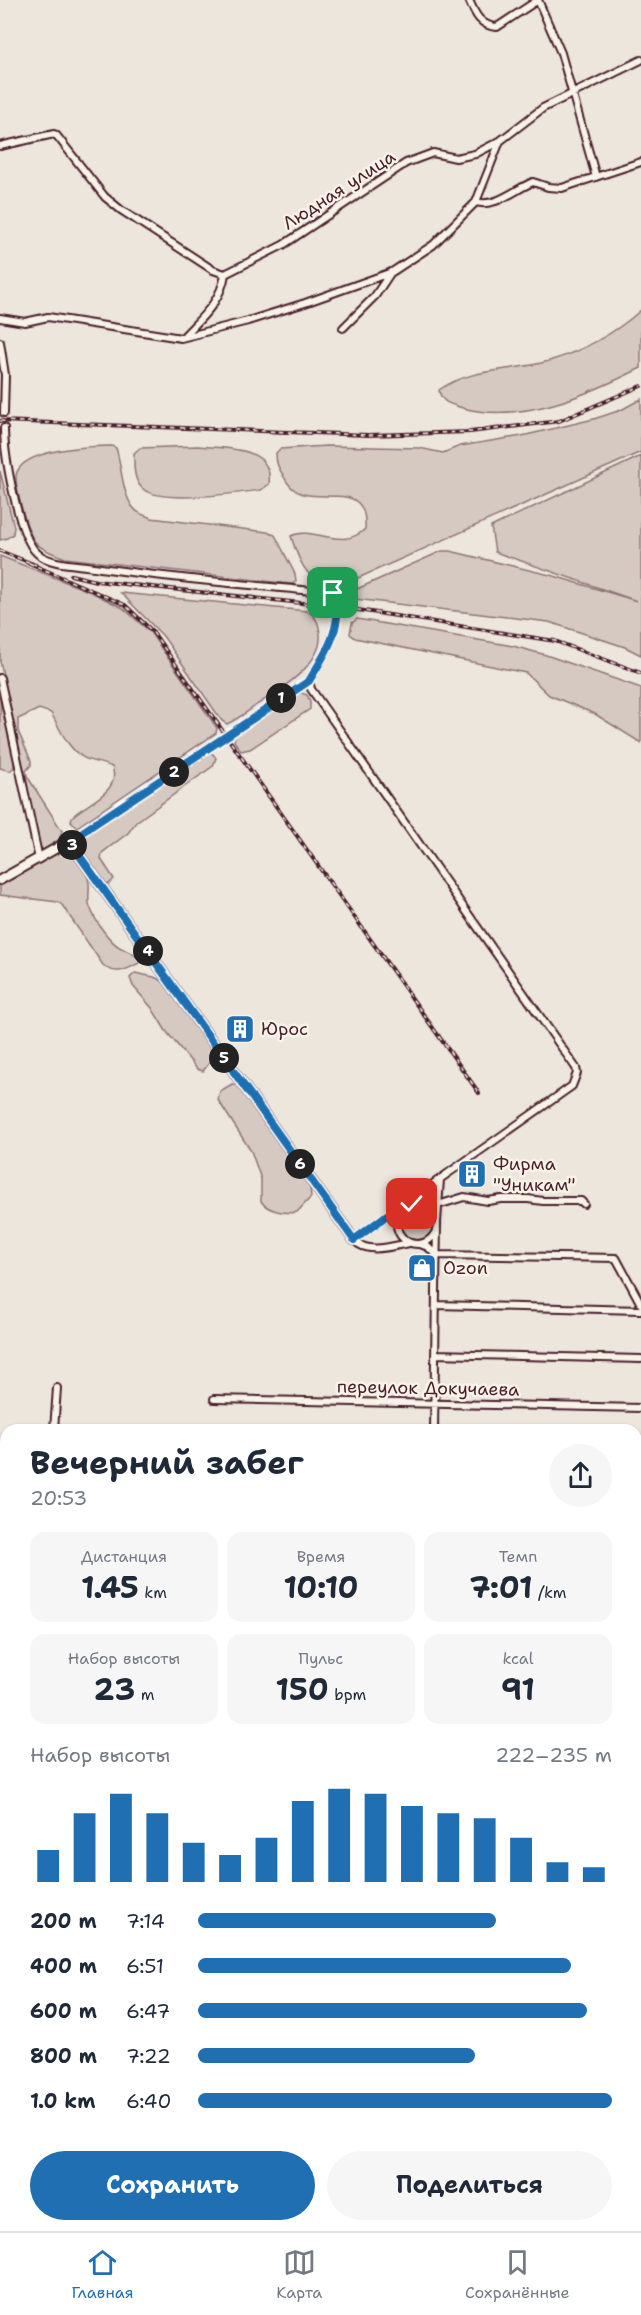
<!DOCTYPE html>
<html lang="ru">
<head>
<meta charset="utf-8">
<style>
  body { margin:0; font-family:"Shantell Sans",sans-serif; background:#f6f6f7; color:#1f2937; height:100vh; display:flex; flex-direction:column; font-size:22px; white-space:nowrap }
  * { box-sizing:border-box; margin:0 }
  p { font-size:20px; color:#747a83 }
  .icon { flex:none; width:33px; height:33px; fill:none; stroke:currentColor; stroke-width:2; stroke-linecap:round; stroke-linejoin:round }
  .map { position:relative; flex:1; overflow:hidden }
  .side { position:absolute; left:0px; top:1424px; width:642px; height:808px; display:flex; flex-direction:column; background:#fff; border-radius:18px 18px 0 0; box-shadow:0 2px 4px #0004 }
  .side>* { flex:none }
  .pin { position:absolute; display:grid; place-items:center; width:51px; height:51px; color:#fff; margin:-26px; border-radius:12px; box-shadow:0 3px 9px #0006 }
  .km { position:absolute; width:30px; height:30px; margin:-15px; border-radius:50%; background:#222; color:#fff; font-size:16px; line-height:30px; text-align:center }
  .round { display:grid; place-items:center; flex:none; width:63px; height:63px; border-radius:32px; background:#f6f6f7 }
  .overview { display:flex; align-items:center; justify-content:space-between; height:102px; padding:0 30px }
  h1 { font-size:33px; font-weight:700; line-height:45px }
  .metrics { display:grid; grid-template-columns:repeat(3,1fr); gap:9px; height:102px; padding:6px 30px }
  .metrics div { display:grid; align-content:center; border-radius:15px; background:#f6f6f7; text-align:center }
  .metrics b { font-size:30px; font-weight:700 }
  .metrics small { font-size:16px; font-weight:400 }
  .metrics p { font-size:16px }
  .chart { height:168px; padding:12px 30px }
  .chart p { display:flex; justify-content:space-between }
  .chart svg { width:100%; height:108px; margin-top:6px; stroke:#1f6fb2; stroke-width:6 }
  .button { display:flex; gap:12px; margin-top:auto; padding:12px 30px }
  .button a { flex:1; height:69px; border-radius:36px; background:#1f6fb2; color:#fff; font-size:24px; font-weight:700; line-height:69px; text-align:center }
  .button a+a { background:#f6f6f7; color:#1f2937 }
  ul { padding:0 30px; list-style:none; font-size:20px }
  li { display:grid; grid-template-columns:96px 72px 1fr; align-items:center; height:45px }
  li i { height:15px; border-radius:8px; background:#1f6fb2 }
  .dock { display:flex; justify-content:space-around; align-items:center; height:84px; border-top:2px solid #e0e1e3; background:#fff; font-size:16px; color:#747a83 }
  .dock a { display:grid; justify-items:center; gap:3px }
  .dock .current { color:#1f6fb2 }
  .map>svg:first-child { display:block }
  .green { fill:#d5c9c2; stroke:#907476; stroke-width:1.5 }
  .lines { fill:none; stroke-linecap:round; stroke-linejoin:round }
  .minor-tunnel { stroke:#ccbeb9; stroke-width:6; stroke-dasharray:6 3; stroke-linecap:butt }
  .minor-casing { stroke:#4a1f2b; stroke-width:10 }
  .major-casing { stroke:#4a1f2b; stroke-width:12 }
  .minor { stroke:#f7f3e8; stroke-width:6 }
  .major { stroke:#f7f3e8; stroke-width:8 }
  .rail-casing { stroke:#4a1f2b; stroke-width:4 }
  .rail { stroke:#f7f3e8; stroke-width:1.5; stroke-dasharray:4.5; stroke-linecap:butt }
  .route-casing { stroke:#fff; stroke-width:12 }
  .route { stroke:#1f6fb2; stroke-width:8 }
  .labels { text-anchor:middle; stroke-width:5; stroke-linejoin:round; paint-order:stroke }
  .street-label { font-size:18px; fill:#4a1f2b; stroke:#f7f3e8 }
  .poi-label { font-size:18px; fill:#4a1f2b; stroke:#f7f3e8; text-anchor:start }
</style>
</head>
<body>
<div class="map">
<svg width="641" height="2231" viewBox="0 0 641 2231">
  <rect width="100%" height="100%" fill="#ece6dd"/>
  <filter id="ink" filterUnits="userSpaceOnUse"><feTurbulence type="fractalNoise" baseFrequency=".0167" numOctaves="2"/><feDisplacementMap in="SourceGraphic" scale="12" xChannelSelector="R" yChannelSelector="G"/><feConvolveMatrix kernelMatrix="1 2 1 2 8 2 1 2 1" color-interpolation-filters="sRGB"/></filter>
  <g filter="url(#ink)">
    <path class="green" d="M 641,310 L 641,368 C 589,394 522,424 463,408 C 451,404 441,403 439,390 C 471,367 512,372 549,361 C 582,351 615,333 641,310 Z
      M 641,399 L 641,452 L 347,583 C 311,591 300,566 291,536 C 312,525 342,552 365,529 C 368,483 329,501 303,494 C 293,491 287,484 283,475 C 278,467 276,463 276,453 L 280,449 L 326,446 L 419,448 L 443,453 L 460,446 L 522,436 L 594,419 L 621,410 Z
      M 112,446 L 116,448 C 122,465 122,502 138,512 C 142,515 147,516 151,518 L 267,532 L 275,535 L 295,574 L 296,581 L 293,584 L 282,583 L 65,558 C 56,554 43,551 36,543 C 27,533 16,491 16,477 C 16,472 19,468 22,465 C 39,449 89,446 112,446 Z
      M 198,446 C 224,449 274,445 269,484 L 261,490 C 237,493 158,505 142,488 C 133,479 134,465 134,453 L 140,448 Z
      M 641,456 L 641,655 L 625,647 L 549,622 L 355,599 L 352,594 L 357,589 L 442,551 L 450,551 L 554,576 L 637,601 L 495,552 L 491,527 Z
      M 0,471 L 14,527 L 13,534 L 7,538 L 0,540 Z
      M 0,556 L 91,592 L 123,608 L 150,632 L 217,728 L 216,733 L 77,827 L 71,821 L 72,817 C 86,803 122,792 112,767 C 102,762 88,762 81,756 C 67,747 59,727 51,713 L 39,709 L 18,719 L 18,731 L 31,761 L 31,765 L 26,771 L 27,776 L 62,831 L 59,839 L 44,850 L 39,846 L 0,661 Z
      M 121,593 L 307,611 C 316,616 319,623 320,634 C 323,664 281,689 258,704 C 248,711 238,719 227,724 L 222,721 L 163,636 Z
      M 357,619 L 513,646 L 546,655 L 641,688 L 641,743 L 595,714 L 549,695 L 526,673 L 355,638 L 350,634 L 352,623 Z
      M 299,692 L 307,695 L 310,701 L 310,709 L 250,749 L 241,751 L 234,741 L 236,734 Z
      M 0,697 L 14,759 L 14,767 L 10,771 L 0,768 Z
      M 208,752 L 213,754 L 216,758 L 213,766 L 136,822 L 128,833 L 102,853 L 101,859 L 114,879 L 109,884 L 103,883 L 77,846 L 77,840 Z
      M 60,850 C 73,850 88,871 89,883 C 90,891 87,899 90,907 C 95,920 108,941 121,948 C 128,952 135,953 140,960 L 139,963 C 126,970 115,976 103,965 L 62,905 L 58,902 L 0,895 L 0,882 L 14,878 Z
      M 135,973 L 154,977 L 164,982 L 215,1051 L 216,1054 L 203,1071 L 197,1069 L 193,1064 L 166,1031 L 152,1008 L 133,986 L 130,978 Z
      M 232,1084 L 240,1086 L 310,1187 L 311,1197 L 297,1212 C 285,1214 267,1211 261,1201 L 261,1179 L 251,1151 L 218,1100 L 220,1091 Z
      M400 1224a17 17 0 1 1 34 0a17 17 0 1 1-34 0Z"/>
    <g class="lines">
      <path class="minor-tunnel" d="M 4,413 L 4,428"/>
      <g class="minor-casing">
        <path id="minor" d="M 469,0 C 475,14 480,26 497,27 L 538,0
          M 538,0 L 561,53 L 596,177
          M 0,146 L 54,134 L 57,136 L 105,197 L 121,210 L 213,270 L 225,274
          M 476,202 C 496,208 515,189 533,182 L 548,187 L 562,188 L 641,162
          M 225,274 L 283,245 L 406,163 L 433,153 L 456,158 L 475,154 L 500,141 L 543,108 L 641,60
          M 0,318 L 25,322 L 48,317 L 181,338 L 248,321 L 305,303 L 392,272 L 433,245 L 476,202 L 500,141
          M 343,328 L 375,296 L 391,272
          M 183,337 C 201,318 221,302 225,274
          M 0,342 L 5,375 L 4,413
          M 4,428 C 4,454 18,536 37,553 C 50,565 77,564 94,567 C 173,579 254,585 333,593 L 338,595 C 339,634 328,649 309,681 L 311,689 L 576,1068 L 577,1073 L 572,1086 L 413,1198 L 407,1206
          M 0,678 L 39,859
          M 69,841 L 309,681
          M397 1224a20 20 0 1 1 40 0a20 20 0 1 1-40 0Z
          M 438,1205 L 464,1197 L 488,1201 L 501,1199 L 528,1199 L 543,1201 L 581,1201 L 584,1204
          M 402,1209 L 387,1215 L 354,1240 C 367,1255 393,1246 409,1243
          M 420,1244 L 428,1247 L 436,1255
          M 436,1255 L 616,1258 L 641,1304
          M 436,1305 L 641,1310
          M 435,1354 L 641,1359
          M 214,1399 L 641,1408
          M 54,1430 L 57,1388
          M 434,1430 L 437,1222 L 440,1179
          M 636,1457 L 641,1457
          M 0,1501 L 6,1500
          M 636,1517 L 641,1517
          M 0,1566 L 6,1566
          M 636,1575 L 641,1575
          M 0,1631 L 6,1632
          M 636,1645 L 641,1645
          M 0,1699 L 6,1700
          M 636,1710 L 641,1710
          M 0,1783 L 6,1782
          M 636,1872 L 641,1790
          M 0,1965 L 6,1962
          M 0,2041 L 6,2038
          M 0,2059 L 6,2070
          M 636,2178 L 641,2177
          M 0,2186 L 6,2183
          M 87,2226 L 90,2231
          M 174,2226 L 177,2231
          M 163,2231 L 172,2226
          M 239,2231 L 243,2226
          M 406,2231 L 407,2226"/>
      </g>
      <g class="major-casing">
        <path id="major" d="M 0,880 L 69,841 L 354,1240
          M 0,1941 L 6,1941
          M 636,1955 L 641,1955
          M 605,2231 L 606,2226"/>
      </g>
      <use href="#minor" class="minor"/>
      <use href="#major" class="major"/>
      <g class="rail-casing">
        <path id="rail" d="M 0,421 L 368,435 L 470,432 L 559,421 L 641,386
          M 0,551 L 36,565
          M 29,563 L 125,605 L 152,631 L 479,1093
          M 71,575 L 96,581 L 339,607 L 555,641 L 641,673"/>
      </g>
      <use href="#rail" class="rail"/>
    </g>
  </g>
  <g class="lines" filter="url(#ink)">
    <g class="route-casing">
      <path id="route" d="M 333,593 L 338,596 C 339,634 328,649 309,681 L 69,841 L 354,1240 L 387,1215 L 412,1204"/>
    </g>
    <use href="#route" class="route"/>
  </g>
  <defs>
    <g id="building-square" transform="scale(1.5)"><rect x="-9" y="-9" width="18" height="18" rx="4" fill="#1f6fb2" stroke="#f7f3e8"/><path d="M-4-6H4V6H1V3H-1V6H-4ZM-2.5-4.3h1.7v1.8h-1.7ZM.8-4.3h1.7v1.8H.8ZM-2.5-1h1.7V.8h-1.7ZM.8-1h1.7V.8H.8Z" fill="#fff"/></g>
    <g id="shop-square" transform="scale(1.5)"><rect x="-9" y="-9" width="18" height="18" rx="4" fill="#1f6fb2" stroke="#f7f3e8"/><path d="M-5-2.5h2.3a2.7 3.5 0 0 1 5.4 0H5L5.5 6h-11ZM-1.5-2.5h3a1.5 2.3 0 0 0-3 0Z" fill="#fff"/></g>
  </defs>
  <g fill-rule="evenodd">
    <use href="#building-square" x="240" y="1029"/>
    <use href="#building-square" x="472" y="1174"/>
    <use href="#shop-square" x="422" y="1268"/>
  </g>
  <g class="labels">
    <g class="street-label">
      <text transform="translate(339 190) rotate(-33)" y="6">Людная улица</text>
      <text transform="translate(428 1388) rotate(1)" y="6">переулок Докучаева</text>
    </g>
    <g class="poi-label">
      <text x="261" y="1035">Юрос</text>
      <text x="493" y="1170">Фирма<tspan x="493" dy="21">"Уникам"</tspan></text>
      <text x="443" y="1274">Ozon</text>
    </g>
  </g>
</svg>
<div class="pin" style="left:333px;top:593px;background:#1e9e55"><svg class="icon" aria-label="arrive" viewBox="0 0 24 24"><path d="M6 21V4h12l-3 4 3 4H6"/></svg></div>
<div class="pin" style="left:412px;top:1204px;background:#d93025"><svg class="icon" aria-label="check" viewBox="0 0 24 24"><path d="M5 12l5 5 9-10"/></svg></div>
<b class="km" style="left:281px;top:698px">1</b>
<b class="km" style="left:174px;top:772px">2</b>
<b class="km" style="left:72px;top:845px">3</b>
<b class="km" style="left:148px;top:951px">4</b>
<b class="km" style="left:224px;top:1058px">5</b>
<b class="km" style="left:300px;top:1164px">6</b>
<section class="side">
<div class="overview"><div><h1>Вечерний забег</h1><p>20:53</p></div><a class="round"><svg class="icon" aria-label="share" viewBox="0 0 24 24"><path d="M12 15V3M7 8l5-5 5 5M5 13v7h14v-7"/></svg></a></div>
<div class="metrics">
<div><p>Дистанция</p><b>1.45<small> km</small></b></div>
<div><p>Время</p><b>10:10</b></div>
<div><p>Темп</p><b>7:01<small> /km</small></b></div>
</div>
<div class="metrics">
<div><p>Набор высоты</p><b>23<small> m</small></b></div>
<div><p>Пульс</p><b>150<small> bpm</small></b></div>
<div><p>kcal</p><b>91</b></div>
</div>
<div class="chart"><p><span>Набор высоты</span>222–235 m</p>
<svg viewBox="0 0 160 44" preserveAspectRatio="none"><path d="M5 44V31M15 44V16M25 44V8M35 44V16M45 44V28M55 44V33M65 44V26M75 44V11M85 44V6M95 44V8M105 44V13M115 44V16M125 44V18M135 44V26M145 44V36M155 44V38"/></svg>
</div>
<ul>
<li><b>200 m</b>7:14<i style="width:72%"></i></li>
<li><b>400 m</b>6:51<i style="width:90%"></i></li>
<li><b>600 m</b>6:47<i style="width:94%"></i></li>
<li><b>800 m</b>7:22<i style="width:67%"></i></li>
<li><b>1.0 km</b>6:40<i style="width:100%"></i></li>
</ul>
<div class="button"><a>Сохранить</a><a>Поделиться</a></div>
</section>
</div>
<nav class="dock">
<a class="current"><svg class="icon" aria-label="home" viewBox="0 0 24 24"><path d="M3 11l9-7 9 7M6 9v11h12V9"/></svg>Главная</a>
<a><svg class="icon" aria-label="map" viewBox="0 0 24 24"><path d="M3 6l6-2 6 2 6-2v14l-6 2-6-2-6 2zM9 4v14M15 6v14"/></svg>Карта</a>
<a><svg class="icon" aria-label="saved" viewBox="0 0 24 24"><path d="M7 4h10v16l-5-4-5 4z"/></svg>Сохранённые</a>
</nav>
</body>
</html>
